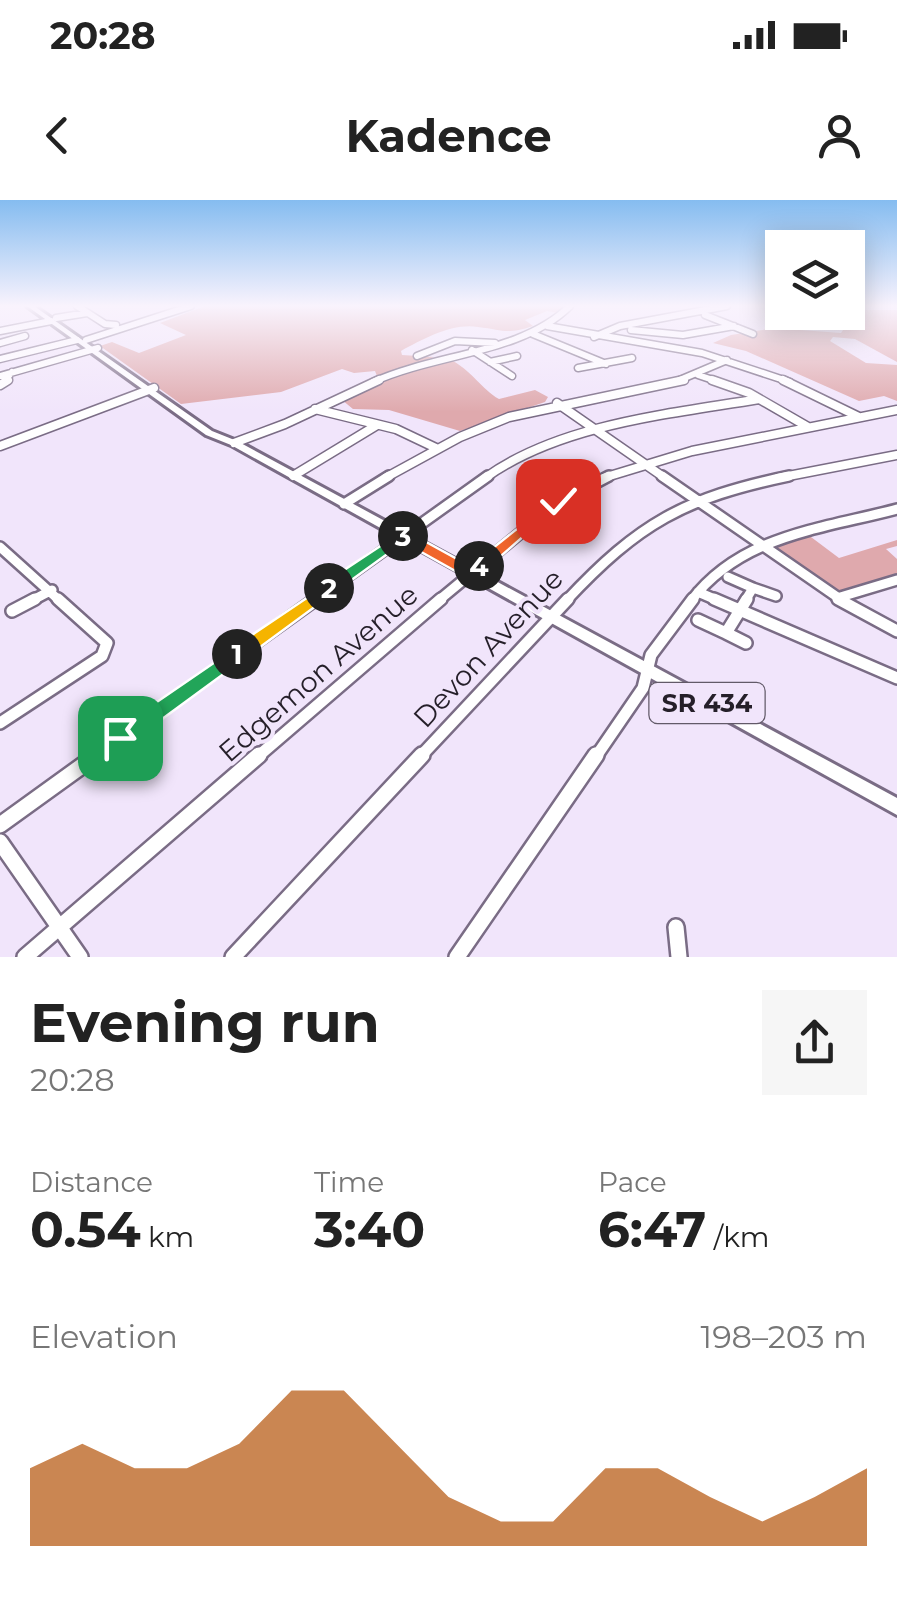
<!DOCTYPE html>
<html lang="en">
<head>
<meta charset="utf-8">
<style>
  body { margin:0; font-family:Montserrat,sans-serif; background:#f6f6f6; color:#222; height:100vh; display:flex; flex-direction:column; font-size:38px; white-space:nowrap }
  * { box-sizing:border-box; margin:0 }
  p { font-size:32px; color:#767676 }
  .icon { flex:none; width:55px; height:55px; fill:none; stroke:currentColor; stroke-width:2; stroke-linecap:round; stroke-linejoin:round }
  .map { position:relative; height:757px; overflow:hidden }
  .drawer { display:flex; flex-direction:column; background:#fff; flex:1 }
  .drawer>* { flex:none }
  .tools { position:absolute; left:765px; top:30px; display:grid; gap:20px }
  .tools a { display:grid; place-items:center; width:100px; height:100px; border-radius:0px; background:#fff; box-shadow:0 5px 25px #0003; font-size:50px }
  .pin { position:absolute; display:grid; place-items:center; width:85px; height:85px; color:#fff; margin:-42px; border-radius:20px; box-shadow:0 5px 15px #0006 }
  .km { position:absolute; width:50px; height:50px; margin:-25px; border-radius:50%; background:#222; color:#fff; font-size:28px; line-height:50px; text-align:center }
  .round { display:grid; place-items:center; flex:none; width:105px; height:105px; border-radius:0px; background:#f6f6f6 }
  .overview { display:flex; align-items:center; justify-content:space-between; height:170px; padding:0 30px }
  h1 { font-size:55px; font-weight:700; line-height:75px }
  .figures { display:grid; grid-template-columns:repeat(3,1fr); gap:15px; height:170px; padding:10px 30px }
  .figures div { display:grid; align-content:center }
  .figures b { font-size:50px; font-weight:700 }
  .figures small { font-size:28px; font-weight:400 }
  .figures p { font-size:28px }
  .chart { height:280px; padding:20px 30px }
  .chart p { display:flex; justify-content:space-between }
  .chart svg { width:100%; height:180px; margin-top:10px; fill:#b45309; opacity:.7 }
  .status { display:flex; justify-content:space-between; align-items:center; height:70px; padding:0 50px; background:#fff; direction:ltr }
  .status svg { height:28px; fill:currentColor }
  header { display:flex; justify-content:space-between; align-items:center; height:130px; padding:0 30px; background:#fff; font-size:45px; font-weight:700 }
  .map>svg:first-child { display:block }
  .green { fill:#dfa9ad }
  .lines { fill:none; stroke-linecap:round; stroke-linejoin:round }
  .minor-far4-casing { stroke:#7a6c85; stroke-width:9 }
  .minor-far3-casing { stroke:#7a6c85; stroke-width:11 }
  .minor-far2-casing { stroke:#7a6c85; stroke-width:14 }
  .minor-far1-casing { stroke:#7a6c85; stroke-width:16 }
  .minor-casing { stroke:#7a6c85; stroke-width:20 }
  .major-casing { stroke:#7a6c85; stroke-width:6 }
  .minor-far4 { stroke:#fff; stroke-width:6 }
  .minor-far3 { stroke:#fff; stroke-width:8 }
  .minor-far2 { stroke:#fff; stroke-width:9 }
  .minor-far1 { stroke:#fff; stroke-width:11 }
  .minor { stroke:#fff; stroke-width:15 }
  .major { fill:#fff; fill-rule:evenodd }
  .split-1 { fill:#22a559; stroke:#fff; stroke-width:2.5 }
  .split-2 { fill:#f5b400; stroke:#fff; stroke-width:2.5 }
  .split-3 { fill:#22a559; stroke:#fff; stroke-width:2.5 }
  .split-4 { fill:#f0652b; stroke:#fff; stroke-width:2.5 }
  .split-5 { fill:#f0652b; stroke:#fff; stroke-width:2.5 }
  .split-6 { fill:#f5b400; stroke:#fff; stroke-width:2.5 }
  .labels { text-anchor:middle; stroke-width:8; stroke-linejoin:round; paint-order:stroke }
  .shield { fill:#f1e5fb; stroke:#625a68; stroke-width:2.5 }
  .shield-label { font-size:25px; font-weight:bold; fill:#251f29 }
  .street-label { font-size:28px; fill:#251f29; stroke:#f1e5fb }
</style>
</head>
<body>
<div class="status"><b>20:28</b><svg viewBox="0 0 49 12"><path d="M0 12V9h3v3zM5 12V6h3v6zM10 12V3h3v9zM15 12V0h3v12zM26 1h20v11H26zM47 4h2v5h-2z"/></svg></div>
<header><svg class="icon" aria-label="back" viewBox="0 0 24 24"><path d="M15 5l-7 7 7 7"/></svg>Kadence<svg class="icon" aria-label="person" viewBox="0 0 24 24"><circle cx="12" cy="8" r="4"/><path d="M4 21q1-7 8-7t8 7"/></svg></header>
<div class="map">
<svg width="897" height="757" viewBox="0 0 897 757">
  <rect width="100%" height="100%" fill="#f1e5fb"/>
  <path class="green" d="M 205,106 L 563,106 L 558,113 L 547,111 L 525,120 L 533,126 C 506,135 504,130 478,127 C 452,123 423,139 401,151 L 402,155 L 434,157 L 377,176 L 375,171 L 354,173 L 342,169 L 281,192 L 181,204 L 100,146 L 112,142 L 139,153 L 186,135 L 160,123 Z
    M 848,110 L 897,110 L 897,162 L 855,139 L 833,137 L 830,141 L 866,163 L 897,165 L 897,201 L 884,196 L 859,201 L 746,151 L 713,143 L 731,135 L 774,128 L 841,133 L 846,126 L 843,113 Z
    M 449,159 C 471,169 482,190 499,199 L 535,190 L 548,197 L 545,202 L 460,231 L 389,210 L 353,209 L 342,200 L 367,186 Z
    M 807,334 L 839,358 L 897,340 L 897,346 L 886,349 L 897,359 L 897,376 L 837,394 L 767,346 Z"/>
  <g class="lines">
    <g class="minor-far4-casing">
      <path id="minor-far4" d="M 77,106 L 105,124 L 116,125
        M 772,106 L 773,111
        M 820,112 L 824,124
        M 705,115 L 753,134
        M 56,118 L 87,113
        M 547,126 L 702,153 L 790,182
        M 631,130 L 683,135 L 734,126
        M 0,131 L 51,121
        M 533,134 L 606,164
        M 594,137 L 620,126 L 727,106
        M 86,140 L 191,106
        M 0,143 L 25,136
        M 472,150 L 512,176
        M 417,156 L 455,141 L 495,143
        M 0,159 L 77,140
        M 490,162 L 517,156
        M 578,168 L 632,158
        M 698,175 L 719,182
        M 0,176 L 98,148
        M 4,182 L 12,172
        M 373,182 C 437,153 521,154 570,106
        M 675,182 L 727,160"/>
    </g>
    <g class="minor-far3-casing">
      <path id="minor-far3" d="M 712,180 L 749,193 L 808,227
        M 783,180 L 859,217
        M 0,185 L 8,180
        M 557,203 L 665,278
        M 315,209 L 396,229 L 436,248
        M 234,243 L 285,224 L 379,180
        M 0,246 L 154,188
        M 293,276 L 377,225
        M 385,278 L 460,237 L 509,217 L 684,180
        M 485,278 C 560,224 670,214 759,199
        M 603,278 L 692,251 L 897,210
        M 778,278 L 897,255"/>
    </g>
    <g class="minor-far2-casing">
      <path id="minor-far2" d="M 662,276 L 843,401
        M 344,304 L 389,276
        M 0,347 L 60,401
        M 728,377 L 753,388
        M 698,392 L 719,401
        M 837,398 L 897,380
        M 31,401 L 52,390
        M 313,401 L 488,276
        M 438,401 L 554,305 L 609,276
        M 566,401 C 639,323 684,298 789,276
        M 691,401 C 741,335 822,329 897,309
        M 745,401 L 753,388 L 776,396"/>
    </g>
    <g class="minor-far1-casing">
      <path id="minor-far1" d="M 714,399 L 897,478
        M 838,399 L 897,431
        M 12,411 L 35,399
        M 698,420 L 726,433
        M 746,443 L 726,433 L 747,399
        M 0,523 L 102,456 L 107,443 L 58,399
        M 94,558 L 316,399
        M 256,558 L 441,399
        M 419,558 L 568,399
        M 595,558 L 643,488 L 651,455 L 693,399"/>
    </g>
    <g class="minor-casing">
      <path id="minor" d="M 0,625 L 97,555
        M 0,642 L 80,757
        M 676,727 L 679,757
        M 25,757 L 259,555
        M 233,757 L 422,555
        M 457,757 L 596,555"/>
    </g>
    <g class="major-casing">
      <path id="major" d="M 27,106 L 34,106 L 212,231 L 237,241 L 897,598 L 897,615 L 231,245 L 206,235 Z"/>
    </g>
    <use href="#minor-far4" class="minor-far4"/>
    <use href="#minor-far3" class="minor-far3"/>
    <use href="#minor-far2" class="minor-far2"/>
    <use href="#minor-far1" class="minor-far1"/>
    <use href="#minor" class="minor"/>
    <use href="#major" class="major"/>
  </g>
  <linearGradient id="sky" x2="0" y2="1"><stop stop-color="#85bcf0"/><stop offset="0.5" stop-color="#f9f3fd"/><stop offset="1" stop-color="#f9f3fd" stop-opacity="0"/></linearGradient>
  <rect width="897" height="212" fill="url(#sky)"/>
  <path class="split-1" d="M 237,447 L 244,449 L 244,459 L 128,544 L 113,544 L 110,538 L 113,532 Z"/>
  <path class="split-2" d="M 329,383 L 337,388 L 335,392 L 244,459 L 231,459 L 231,449 Z"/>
  <path class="split-3" d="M 403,331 L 410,336 L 408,339 L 335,392 L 323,392 L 323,384 Z"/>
  <path class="split-4" d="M 398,332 L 408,332 L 470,366 L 479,361 L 487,366 L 477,377 L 466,377 L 398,339 Z"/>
  <path class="split-5" d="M 537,313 L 542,314 L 542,320 L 485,370 L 474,370 L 474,363 Z"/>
  <path class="split-6" d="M 558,297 L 565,301 L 563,304 L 542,320 L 532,320 L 532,314 Z"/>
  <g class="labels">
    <rect class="shield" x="649.5" y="483" width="115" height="40" rx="8"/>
    <g class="shield-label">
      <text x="707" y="512">SR 434</text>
    </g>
    <g class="street-label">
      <text transform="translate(488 448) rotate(-47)" y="10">Devon Avenue</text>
      <text transform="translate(318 473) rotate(-41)" y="10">Edgemon Avenue</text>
    </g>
  </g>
</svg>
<div class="tools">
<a><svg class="icon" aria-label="layers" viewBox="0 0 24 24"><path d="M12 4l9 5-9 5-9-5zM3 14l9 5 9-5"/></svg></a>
</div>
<div class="pin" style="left:120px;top:538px;background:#1e9e55"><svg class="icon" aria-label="arrive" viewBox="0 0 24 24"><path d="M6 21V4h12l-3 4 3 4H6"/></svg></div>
<div class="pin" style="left:558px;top:301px;background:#d93025"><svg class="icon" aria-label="check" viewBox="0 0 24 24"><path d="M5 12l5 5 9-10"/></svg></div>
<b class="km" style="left:237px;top:454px">1</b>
<b class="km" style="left:329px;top:388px">2</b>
<b class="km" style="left:403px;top:336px">3</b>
<b class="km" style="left:479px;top:366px">4</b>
</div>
<section class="drawer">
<div class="overview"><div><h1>Evening run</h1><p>20:28</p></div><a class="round"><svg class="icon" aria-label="share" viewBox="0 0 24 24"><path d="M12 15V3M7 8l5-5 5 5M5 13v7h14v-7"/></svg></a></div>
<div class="figures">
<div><p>Distance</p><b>0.54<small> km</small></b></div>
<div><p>Time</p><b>3:40</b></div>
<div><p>Pace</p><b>6:47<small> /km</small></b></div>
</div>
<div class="chart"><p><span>Elevation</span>198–203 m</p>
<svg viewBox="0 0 160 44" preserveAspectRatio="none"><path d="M0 44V25L10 19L20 25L30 25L40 19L50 6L60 6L70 19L80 32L90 38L100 38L110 25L120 25L130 32L140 38L150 32L160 25V44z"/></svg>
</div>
</section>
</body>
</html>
